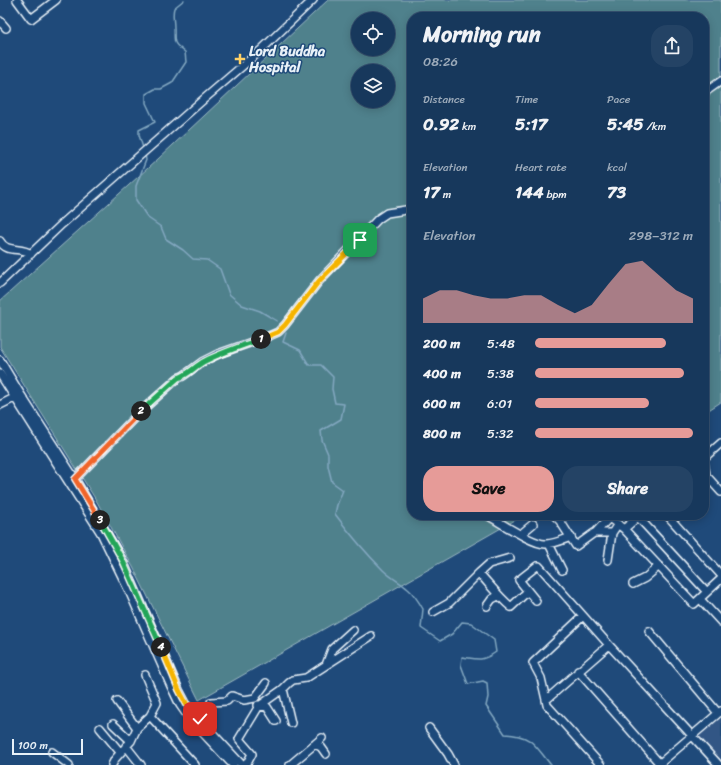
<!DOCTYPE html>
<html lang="en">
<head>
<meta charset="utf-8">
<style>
  body { margin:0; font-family:Sriracha,sans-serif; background:#244365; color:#f1f3f6; height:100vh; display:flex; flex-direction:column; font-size:15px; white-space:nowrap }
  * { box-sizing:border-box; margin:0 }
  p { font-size:13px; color:#9eacbb }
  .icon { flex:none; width:22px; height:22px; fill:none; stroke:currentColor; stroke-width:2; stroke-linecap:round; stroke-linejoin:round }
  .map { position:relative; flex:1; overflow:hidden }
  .side { position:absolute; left:407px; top:12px; width:302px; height:508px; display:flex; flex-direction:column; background:#17385c; border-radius:16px; box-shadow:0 2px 10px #0003,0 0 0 1px #365272 }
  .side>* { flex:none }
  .buttons { position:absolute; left:351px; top:12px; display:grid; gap:8px }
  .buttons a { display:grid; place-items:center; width:44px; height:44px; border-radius:50%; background:#17385c; box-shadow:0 2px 10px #0003,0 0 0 1px #365272; font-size:20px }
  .scale { position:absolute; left:12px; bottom:10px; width:71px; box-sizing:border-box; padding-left:4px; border:2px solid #e8f1f8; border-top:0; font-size:11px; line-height:14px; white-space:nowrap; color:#e8f1f8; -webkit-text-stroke:3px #1f4a7a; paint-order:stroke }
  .pin { position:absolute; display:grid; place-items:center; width:34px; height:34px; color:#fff; margin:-17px; border-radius:8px; box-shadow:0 2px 6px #0006 }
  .km { position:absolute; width:20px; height:20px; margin:-10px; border-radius:50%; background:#222; color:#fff; font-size:11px; line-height:20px; text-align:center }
  .round { display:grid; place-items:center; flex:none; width:42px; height:42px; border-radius:16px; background:#244365 }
  .summary { display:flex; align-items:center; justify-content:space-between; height:68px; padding:0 16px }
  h1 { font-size:22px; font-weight:700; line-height:30px }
  .stats { display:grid; grid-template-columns:repeat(3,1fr); gap:6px; height:68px; padding:4px 16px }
  .stats div { display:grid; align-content:center }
  .stats b { font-size:17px; font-weight:700 }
  .stats small { font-size:11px; font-weight:400 }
  .stats p { font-size:11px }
  .chart { height:112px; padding:8px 16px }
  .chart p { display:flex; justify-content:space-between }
  .chart svg { width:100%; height:72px; margin-top:4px; fill:#e69b98; opacity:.7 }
  .action { display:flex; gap:8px; margin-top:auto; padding:8px 16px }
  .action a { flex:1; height:46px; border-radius:16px; background:#e69b98; color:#111; font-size:16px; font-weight:700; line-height:46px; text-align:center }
  .action a+a { background:#244365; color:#f1f3f6 }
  ul { padding:0 16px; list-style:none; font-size:13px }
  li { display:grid; grid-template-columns:64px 48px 1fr; align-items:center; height:30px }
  li i { height:10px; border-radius:5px; background:#e69b98 }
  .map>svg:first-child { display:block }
  .built { fill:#335685 }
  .green { fill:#50818c; stroke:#9cb9c2; fill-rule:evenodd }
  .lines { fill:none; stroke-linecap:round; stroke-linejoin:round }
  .stream { stroke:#83a8c1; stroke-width:1.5 }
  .minor-casing { stroke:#e8f1f8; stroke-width:10 }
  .minor { stroke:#1f4a7a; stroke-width:7 }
  .split-1-casing { stroke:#fff; stroke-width:8 }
  .split-2-casing { stroke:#fff; stroke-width:8 }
  .split-3-casing { stroke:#fff; stroke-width:8 }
  .split-4-casing { stroke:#fff; stroke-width:8 }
  .split-5-casing { stroke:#fff; stroke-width:8 }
  .split-1 { stroke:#f5b400; stroke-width:5 }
  .split-2 { stroke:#22a559; stroke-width:5 }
  .split-3 { stroke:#f0652b; stroke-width:5 }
  .split-4 { stroke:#22a559; stroke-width:5 }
  .split-5 { stroke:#f5b400; stroke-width:5 }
  .poi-dot { fill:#ffd166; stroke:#1f4a7a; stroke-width:1.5 }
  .labels { text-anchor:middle; stroke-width:3; stroke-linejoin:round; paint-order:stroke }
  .poi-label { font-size:14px; font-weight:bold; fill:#e8f1f8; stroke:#1f4a7a; text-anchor:start }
</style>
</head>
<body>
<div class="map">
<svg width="721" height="765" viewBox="0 0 721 765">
  <rect width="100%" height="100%" fill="#1f4a7a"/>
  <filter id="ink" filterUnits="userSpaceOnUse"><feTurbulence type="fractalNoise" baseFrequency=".025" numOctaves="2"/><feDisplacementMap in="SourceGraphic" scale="8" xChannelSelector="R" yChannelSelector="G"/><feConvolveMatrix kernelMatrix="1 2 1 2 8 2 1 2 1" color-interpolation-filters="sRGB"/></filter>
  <g filter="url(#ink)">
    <path class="built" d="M 721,717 L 721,759 L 699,736 Z"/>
    <path class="green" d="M 328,0 L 721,0 L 721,402 L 704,413 L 704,17 L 412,17 L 412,515 L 524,515 L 199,700 L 133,567 L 96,500 L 0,347 L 0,301 L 158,159 ZM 358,19 L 388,19 L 388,49 L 358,49 ZM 358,71 L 388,71 L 388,101 L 358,101 Z"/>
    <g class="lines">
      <path class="stream" d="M 143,148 L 139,135 L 139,130 L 155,122 L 146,103 L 146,94 L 155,89 L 161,89 L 172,83 L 186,62 L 185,52 C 171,42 175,42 174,27 C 174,20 172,15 174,8 L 184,0
        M 145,154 L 146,160 L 136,186 L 136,200 L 148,218 L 161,227 L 166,239 L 183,250 L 193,259 L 207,260 L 220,269 L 229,294 L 242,305 L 260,311 L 277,321
        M 286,333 L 283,342 L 300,350 L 309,365 L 321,365 L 333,377 L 332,389 L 335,403 L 344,404 L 341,419 L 321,431 L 322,440 L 328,454 L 328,466 L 332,482 L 343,490 L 337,505 L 335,514 C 350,534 366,553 383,570 C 391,578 400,582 408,589 C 414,594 419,602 423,609 L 421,628 L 440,641 L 452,634 L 462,622 L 471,623 L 494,640 L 496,652 C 482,662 478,659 462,657 L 461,665 L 468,684 L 483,681 L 487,683 L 488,697 L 486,706 L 505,734 C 534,736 534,745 551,765"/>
      <g class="minor-casing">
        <path id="minor" d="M 17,0 L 31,19 L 56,0
          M 0,21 L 6,28
          M 704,93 L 721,81
          M 0,241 C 7,254 21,246 31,254
          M 0,283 L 62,224 L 204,99 L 260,51 L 313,0
          M 0,360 L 21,395 L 75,479 L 123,561 L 179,690 L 188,707 L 242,765
          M 0,374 L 101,533 L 130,593 L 170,684 L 180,705 L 189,718 L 233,765
          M 0,405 L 18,396
          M 704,458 L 721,443
          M 704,462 L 706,475
          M 704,473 L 721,492
          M 75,479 L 139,413 L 178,378 L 183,376 L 202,362 L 218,354 L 269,336 L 278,332 L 285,325 L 319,281 L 378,219 L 387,213 L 412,209
          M 487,515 C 500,522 533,545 546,544 C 554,544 563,540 571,537
          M 554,515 L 560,521 L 576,546 L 594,533 L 612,533
          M 605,515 L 624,529 L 694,604 L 721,579
          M 667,515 L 721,575
          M 638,517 L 707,592
          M 624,529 L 640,515
          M 596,532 L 609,518
          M 521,534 L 533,524
          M 549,544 L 562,570
          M 510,558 L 489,564 L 479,573 C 490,585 499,597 511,607 L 528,591
          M 608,560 L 612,533 L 618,524
          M 633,584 L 645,578 L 659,566
          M 700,599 L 721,622
          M 536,601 L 519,580 L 537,566 L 539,566 L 609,645 L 719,765
          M 487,606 L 492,599 L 498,596
          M 433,612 L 449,603 L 479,573
          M 649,631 L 718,713
          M 326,665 L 332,649 L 353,630
          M 578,671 L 660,764
          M 283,689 L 291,723
          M 546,700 L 541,678 L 533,663 L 583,616
          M 117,701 L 137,728
          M 258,705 L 267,707 L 276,721
          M 150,716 L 195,765
          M 200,719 L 209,711 L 211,702 L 227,701 L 232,696 L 244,700 L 255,698 L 266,683
          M 113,724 L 131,741
          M 100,728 L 120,752
          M 429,728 L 448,754 L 454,765
          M 315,744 L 321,747 L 326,754
          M 126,746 L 141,765
          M 52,752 L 69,765
          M 112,765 L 115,759 L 131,741 L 137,728 L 150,716 L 157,703 L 145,675
          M 246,765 L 252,754 L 239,739 L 259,706 L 283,689 L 289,683 L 293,680 L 306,678 L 371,636
          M 290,765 L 322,738
          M 601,765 L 547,705 L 546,700 L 609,645
          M 658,765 L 721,711"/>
      </g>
      <use href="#minor" class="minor"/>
    </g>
  </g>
  <g class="lines" filter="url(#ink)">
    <g class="split-1-casing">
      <path id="split-1" d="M 261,339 L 278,332 L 285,325 L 319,281 L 360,240"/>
    </g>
    <g class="split-2-casing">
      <path id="split-2" d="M 141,411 L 178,378 C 188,375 195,366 205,361 C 223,352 242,346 261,339"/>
    </g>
    <g class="split-3-casing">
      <path id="split-3" d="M 100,520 L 75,479 L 141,411"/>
    </g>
    <g class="split-4-casing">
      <path id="split-4" d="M 100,520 L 123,561 L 161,647"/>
    </g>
    <g class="split-5-casing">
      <path id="split-5" d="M 161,647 L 179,690 L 188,707 L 200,719"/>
    </g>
    <use href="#split-1" class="split-1"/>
    <use href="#split-2" class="split-2"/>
    <use href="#split-3" class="split-3"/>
    <use href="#split-4" class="split-4"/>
    <use href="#split-5" class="split-5"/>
  </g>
  <path class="poi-dot" d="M238 53h4v4h4v4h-4v4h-4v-4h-4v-4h4z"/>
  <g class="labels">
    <g class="poi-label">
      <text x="249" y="56">Lord Buddha<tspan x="249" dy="16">Hospital</tspan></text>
    </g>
  </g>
</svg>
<div class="buttons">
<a><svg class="icon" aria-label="locate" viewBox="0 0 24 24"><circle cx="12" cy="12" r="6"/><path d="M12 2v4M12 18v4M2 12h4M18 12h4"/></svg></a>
<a><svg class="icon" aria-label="layers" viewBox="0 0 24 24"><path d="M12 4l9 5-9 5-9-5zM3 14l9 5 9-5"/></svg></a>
</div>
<div class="scale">100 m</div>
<div class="pin" style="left:360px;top:240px;background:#1e9e55"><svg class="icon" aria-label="arrive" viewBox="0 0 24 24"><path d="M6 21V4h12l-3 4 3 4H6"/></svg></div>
<div class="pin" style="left:200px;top:719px;background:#d93025"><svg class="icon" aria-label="check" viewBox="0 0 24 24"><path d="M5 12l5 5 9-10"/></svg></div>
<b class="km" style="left:261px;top:339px">1</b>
<b class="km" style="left:141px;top:411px">2</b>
<b class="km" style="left:100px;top:520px">3</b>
<b class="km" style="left:161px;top:647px">4</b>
<section class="side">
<div class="summary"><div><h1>Morning run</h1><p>08:26</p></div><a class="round"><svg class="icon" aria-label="share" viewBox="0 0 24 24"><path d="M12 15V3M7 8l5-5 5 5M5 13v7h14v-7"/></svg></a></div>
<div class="stats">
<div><p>Distance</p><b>0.92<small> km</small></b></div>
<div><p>Time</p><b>5:17</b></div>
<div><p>Pace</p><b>5:45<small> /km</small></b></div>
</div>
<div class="stats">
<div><p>Elevation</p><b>17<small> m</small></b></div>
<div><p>Heart rate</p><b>144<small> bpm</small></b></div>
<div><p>kcal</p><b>73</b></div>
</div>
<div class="chart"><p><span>Elevation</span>298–312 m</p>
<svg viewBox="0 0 160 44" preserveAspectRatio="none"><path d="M0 44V29L10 24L20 24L30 27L40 29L50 29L60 27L70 27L80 33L90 38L100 33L110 20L120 8L130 6L140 15L150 24L160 29V44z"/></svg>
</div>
<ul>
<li><b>200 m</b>5:48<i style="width:83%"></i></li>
<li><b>400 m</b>5:38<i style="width:94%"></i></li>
<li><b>600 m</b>6:01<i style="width:72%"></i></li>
<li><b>800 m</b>5:32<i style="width:100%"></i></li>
</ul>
<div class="action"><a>Save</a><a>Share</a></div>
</section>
</div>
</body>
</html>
